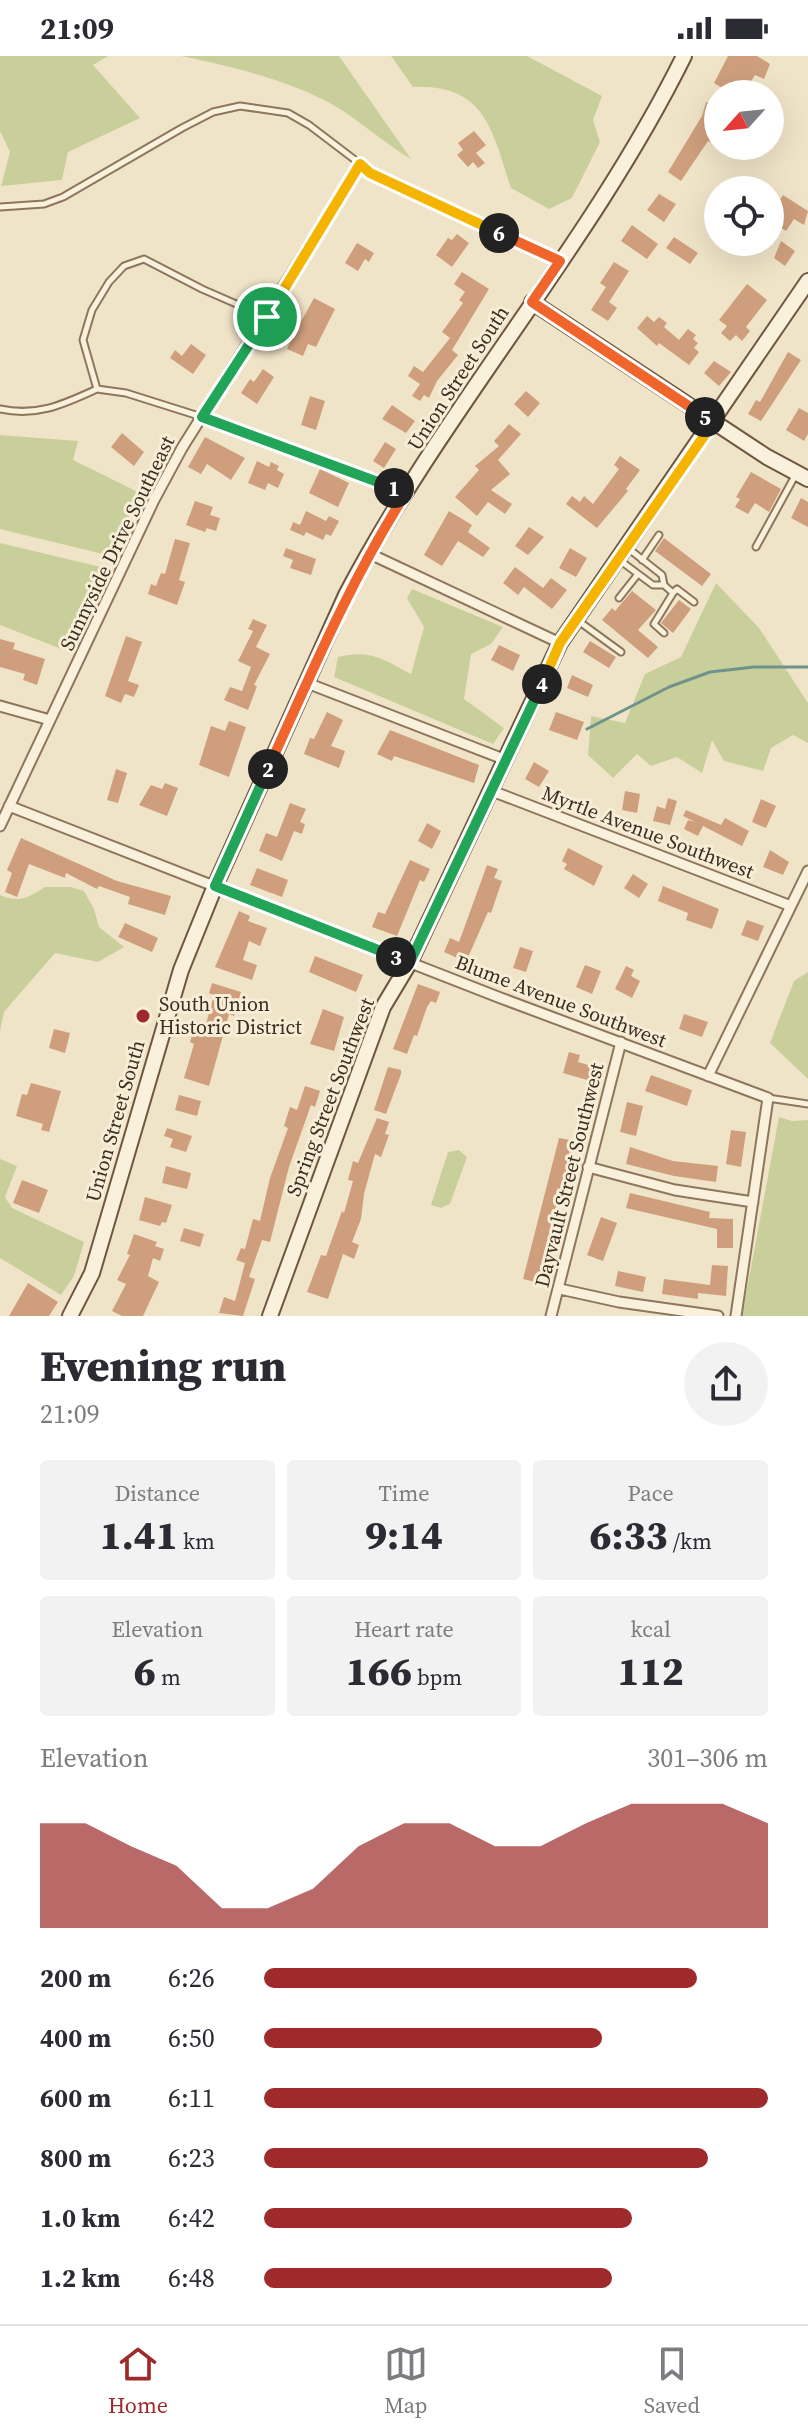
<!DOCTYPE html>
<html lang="en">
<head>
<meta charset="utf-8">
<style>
  body { margin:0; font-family:"Source Serif 4",serif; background:#f2f2f3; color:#2b2b33; height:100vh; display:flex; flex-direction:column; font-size:30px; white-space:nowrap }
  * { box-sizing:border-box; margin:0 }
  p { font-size:26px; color:#7c7c81 }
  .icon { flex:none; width:44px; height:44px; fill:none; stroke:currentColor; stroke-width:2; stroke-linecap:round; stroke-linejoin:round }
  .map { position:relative; height:1260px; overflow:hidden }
  .drawer { display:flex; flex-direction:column; background:#fff; flex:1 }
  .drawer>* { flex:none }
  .needle { width:52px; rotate:243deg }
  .fabs { position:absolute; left:704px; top:24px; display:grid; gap:16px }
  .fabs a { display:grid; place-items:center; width:80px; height:80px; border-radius:50%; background:#fff; box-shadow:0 8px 32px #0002; font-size:40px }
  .pin { position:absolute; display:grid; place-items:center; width:68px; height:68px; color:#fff; margin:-34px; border:4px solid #fff; border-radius:50%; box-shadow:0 2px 8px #0007 }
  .km { position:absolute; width:40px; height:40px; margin:-20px; border-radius:50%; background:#222; color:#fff; font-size:22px; line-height:40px; text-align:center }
  .round { display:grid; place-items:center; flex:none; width:84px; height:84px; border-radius:42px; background:#f2f2f3 }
  .head { display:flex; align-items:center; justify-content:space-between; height:136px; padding:0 40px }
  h1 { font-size:44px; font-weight:800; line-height:60px }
  .stats { display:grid; grid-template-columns:repeat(3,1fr); gap:12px; height:136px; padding:8px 40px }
  .stats div { display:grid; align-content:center; border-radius:8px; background:#f2f2f3; text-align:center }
  .stats b { font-size:40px; font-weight:800 }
  .stats small { font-size:22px; font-weight:400 }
  .stats p { font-size:22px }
  .chart { height:224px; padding:16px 40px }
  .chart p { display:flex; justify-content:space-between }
  .chart svg { width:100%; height:144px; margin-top:8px; fill:#9e2a2b; opacity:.7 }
  ul { padding:0 40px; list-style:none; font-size:26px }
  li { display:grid; grid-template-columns:128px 96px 1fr; align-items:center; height:60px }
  li i { height:20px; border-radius:10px; background:#9e2a2b }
  .status { display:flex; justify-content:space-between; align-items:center; height:56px; padding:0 40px; background:#fff; direction:ltr }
  .status svg { height:22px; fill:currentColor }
  .menu { display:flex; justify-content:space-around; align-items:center; height:112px; border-top:2px solid #e1e1e2; background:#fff; font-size:22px; color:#7c7c81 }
  .menu a { display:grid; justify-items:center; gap:4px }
  .menu .selected { color:#9e2a2b }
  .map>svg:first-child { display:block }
  .green { fill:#c9cf9b }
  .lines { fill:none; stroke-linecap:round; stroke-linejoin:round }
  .stream { stroke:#6f938a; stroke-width:3 }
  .building { fill:#cf9f7d }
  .lane-casing { stroke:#8d765c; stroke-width:9 }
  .street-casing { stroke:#8d765c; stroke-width:13 }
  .secondary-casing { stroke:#6f573f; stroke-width:18 }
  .lane { stroke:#faf1dc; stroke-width:5 }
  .street { stroke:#faf1dc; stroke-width:9 }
  .secondary { stroke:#faf1dc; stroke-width:14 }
  .split-1-casing { stroke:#fff; stroke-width:16 }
  .split-2-casing { stroke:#fff; stroke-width:16 }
  .split-3-casing { stroke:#fff; stroke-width:16 }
  .split-4-casing { stroke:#fff; stroke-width:16 }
  .split-5-casing { stroke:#fff; stroke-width:16 }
  .split-6-casing { stroke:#fff; stroke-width:16 }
  .split-7-casing { stroke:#fff; stroke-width:16 }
  .split-1 { stroke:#22a559; stroke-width:10 }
  .split-2 { stroke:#f0652b; stroke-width:10 }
  .split-3 { stroke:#22a559; stroke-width:10 }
  .split-4 { stroke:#22a559; stroke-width:10 }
  .split-5 { stroke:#f5b400; stroke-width:10 }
  .split-6 { stroke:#f0652b; stroke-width:10 }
  .split-7 { stroke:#f5b400; stroke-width:10 }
  .poi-dot { fill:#9e2a2b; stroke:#f7eed8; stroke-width:3 }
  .labels { text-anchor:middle; stroke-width:6; stroke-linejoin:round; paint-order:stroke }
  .street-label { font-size:20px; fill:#3d2e20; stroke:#f7eed8 }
  .poi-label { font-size:20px; fill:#3d2e20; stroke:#f7eed8; text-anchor:start }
</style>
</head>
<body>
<div class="status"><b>21:09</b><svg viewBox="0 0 49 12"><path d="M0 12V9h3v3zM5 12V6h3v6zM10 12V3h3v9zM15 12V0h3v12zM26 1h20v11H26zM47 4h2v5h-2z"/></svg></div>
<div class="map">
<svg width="808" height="1260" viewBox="0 0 808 1260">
  <rect width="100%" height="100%" fill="#f0e4c8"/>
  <path class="green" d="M 0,0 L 108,0 L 93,9 L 140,62 L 68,96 L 62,124 L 1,130 L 10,96 L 0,75 Z
    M 181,0 L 339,0 L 411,103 C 386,88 363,68 340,53 C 296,26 231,10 181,0 Z
    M 391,0 L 527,0 L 602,40 L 593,64 L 600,86 L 572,142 L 549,153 L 511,132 C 492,75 486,28 413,31 Z
    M 0,379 L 78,385 L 73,404 L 140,437 L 111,500 L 0,473 Z
    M 0,487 L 105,512 L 64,594 L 0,569 Z
    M 716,527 L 759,572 L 808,647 L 808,687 L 793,679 L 771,692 L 763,715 L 724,705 L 712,684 L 702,717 L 677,701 L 651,710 L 637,698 L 613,722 L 588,699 L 591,660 L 625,667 L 645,618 L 681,601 Z
    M 412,533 L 503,571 L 491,588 L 471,598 L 464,643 L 504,672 L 493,688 L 334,621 L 338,601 C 371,593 383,603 411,618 L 424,571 L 407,542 Z
    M 45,831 L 71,831 L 84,835 L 94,853 L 99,871 L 124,891 L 98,906 L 55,897 L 4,956 L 0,975 L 0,839 C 19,847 28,842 45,831 Z
    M 808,916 L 808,1023 L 770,987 L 794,925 Z
    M 779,1061 L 792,1065 L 808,1064 L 808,1260 L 742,1260 Z
    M 459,1094 L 467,1101 L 450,1148 L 441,1152 L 431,1149 L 448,1096 Z
    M 0,1103 L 17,1110 L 5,1141 L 12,1152 L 84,1186 L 74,1220 L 61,1239 L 0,1202 Z"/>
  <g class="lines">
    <path class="stream" d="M 587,673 L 669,631 L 710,616 L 754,611 L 808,611"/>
  </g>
  <path class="building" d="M 728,0 L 757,0 L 770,8 L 764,23 L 755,19 L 743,38 L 732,38 L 714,27 Z
    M 706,46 L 718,50 L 718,90 L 708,85 L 681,125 L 668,116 L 702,60 Z
    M 474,75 L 486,89 L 476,97 L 485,107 L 478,112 L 473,106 L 468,111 L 457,99 L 463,94 L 458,87 Z
    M 659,138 L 676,148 L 664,166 L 647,154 Z
    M 783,139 L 808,155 L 804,169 L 794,163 L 786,175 L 770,165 L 770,147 L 776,150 Z
    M 632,169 L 658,188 L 647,203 L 621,185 Z
    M 457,178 L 469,187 L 452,211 L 436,199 L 448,182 L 452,184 Z
    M 674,181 L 698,197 L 690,208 L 666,192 Z
    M 781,185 L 795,195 L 785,210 L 774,202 Z
    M 357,187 L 374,197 L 369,206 L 365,203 L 358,215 L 345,207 Z
    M 614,206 L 629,215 L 609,246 L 617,252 L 608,265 L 591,254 L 606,231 L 600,227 Z
    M 462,216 L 489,233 L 452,294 L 458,299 L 437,325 L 429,342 L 424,339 L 420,345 L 412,340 L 420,328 L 408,320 L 414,310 L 423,316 L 450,282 L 442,276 L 463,247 L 459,244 L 465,236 L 454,228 Z
    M 747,228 L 767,244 L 746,271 L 750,275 L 742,285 L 736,279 L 730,285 L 721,277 L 727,270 L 719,264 Z
    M 314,242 L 335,253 L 316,291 L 308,288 L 303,300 L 287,293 L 293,279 L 289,278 L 293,269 L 298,271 Z
    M 647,260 L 654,266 L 659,261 L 667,267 L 664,271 L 679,284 L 688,273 L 696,279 L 693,283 L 698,287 L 694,292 L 699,296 L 689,309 L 659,287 L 657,290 L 637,272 Z
    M 191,288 L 206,299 L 193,318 L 170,302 L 175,294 L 182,300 Z
    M 788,296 L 801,304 L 761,365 L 748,358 L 756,344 L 760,346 Z
    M 714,305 L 731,316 L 719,330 L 704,317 Z
    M 263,313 L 274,321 L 257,348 L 241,337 L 250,323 L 254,326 Z
    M 526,335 L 540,347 L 528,361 L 514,348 Z
    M 310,340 L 325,345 L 316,374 L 301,369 Z
    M 392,349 L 415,365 L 406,377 L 382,363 Z
    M 799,352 L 808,357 L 808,378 L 804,385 L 786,374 Z
    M 509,368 L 521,378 L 498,404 L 510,418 L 491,434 L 512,448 L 505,458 L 488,446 L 477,460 L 455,441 L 479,414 L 475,410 L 499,390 L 494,385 Z
    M 122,377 L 144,396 L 134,410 L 111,391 Z
    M 205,381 L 245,402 L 231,424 L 207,408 L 201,418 L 188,411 Z
    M 385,386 L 396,393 L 384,412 L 373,405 Z
    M 620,400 L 640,414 L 626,433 L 628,435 L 597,472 L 566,448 L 572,440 L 580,446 L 584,440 L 593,448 L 619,413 L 614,409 Z
    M 257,405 L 269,411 L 271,406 L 279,410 L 277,414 L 284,418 L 278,432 L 268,427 L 265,434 L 248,427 Z
    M 320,413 L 349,427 L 338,451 L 309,437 Z
    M 751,416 L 781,433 L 769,456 L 755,447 L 748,458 L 735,451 L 740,443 L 736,441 Z
    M 801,442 L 808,446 L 808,471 L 791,462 Z
    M 195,445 L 213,451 L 210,459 L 220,462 L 216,475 L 207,472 L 205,476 L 186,469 Z
    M 306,455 L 326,465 L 329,460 L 339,465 L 331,480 L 326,478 L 323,484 L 306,476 L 304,480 L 290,474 L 293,466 L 300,469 Z
    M 449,455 L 472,469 L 468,476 L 490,492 L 483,501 L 458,485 L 442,510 L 424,499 Z
    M 529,471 L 544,481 L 528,499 L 515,490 Z
    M 664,482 L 711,518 L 702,530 L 655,495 Z
    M 175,483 L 190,487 L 179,524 L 185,526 L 177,549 L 148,538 L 151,528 L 156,530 L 161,517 L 165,518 Z
    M 286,492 L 316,503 L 311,519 L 290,512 L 293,504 L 283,500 Z
    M 570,492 L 587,502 L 576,521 L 559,512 Z
    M 515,511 L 543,532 L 551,522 L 567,534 L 552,553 L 524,531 L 518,539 L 503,527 Z
    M 632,535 L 656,554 L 638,574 L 658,591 L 648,602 L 602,564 L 612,552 L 615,555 Z
    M 679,544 L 691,553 L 673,577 L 661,567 Z
    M 253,563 L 267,569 L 256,591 L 270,598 L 254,629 L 257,630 L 248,654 L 224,644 L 230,631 L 242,635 L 251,611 L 238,605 L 253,575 L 248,573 Z
    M 126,580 L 142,586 L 128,625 L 139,629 L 134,641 L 125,638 L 121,647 L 105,640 Z
    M 0,583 L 15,587 L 13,593 L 45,603 L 37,629 L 23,624 L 25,618 L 0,611 Z
    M 590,585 L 616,601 L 609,612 L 583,596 Z
    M 499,589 L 520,599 L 513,615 L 491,604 Z
    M 572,619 L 593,629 L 588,641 L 567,632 Z
    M 327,656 L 343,664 L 331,690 L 345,695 L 339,712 L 304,698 L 310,682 L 314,683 Z
    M 556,656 L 584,666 L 577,684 L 549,674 Z
    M 229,665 L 246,671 L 229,721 L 199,709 L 211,670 L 225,675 Z
    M 390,674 L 479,709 L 474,727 L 394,700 L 392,705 L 377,698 Z
    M 534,706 L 549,715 L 539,731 L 525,723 Z
    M 116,713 L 127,717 L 118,747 L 107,744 Z
    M 165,727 L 178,732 L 167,760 L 139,749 L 151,729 L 162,733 Z
    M 625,735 L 640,738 L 637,757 L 622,754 Z
    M 668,742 L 677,745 L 670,769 L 653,765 L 657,750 L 665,753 Z
    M 761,743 L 776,750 L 766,772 L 752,766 Z
    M 290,747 L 306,753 L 300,766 L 305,768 L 302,778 L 294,775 L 282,805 L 259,795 L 266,777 L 277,781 Z
    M 686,754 L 721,769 L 725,762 L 749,775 L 742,790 L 703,770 L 698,780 L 684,773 L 688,764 L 695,766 L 683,760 Z
    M 427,767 L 441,775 L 432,793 L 418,785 Z
    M 21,782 L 117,825 L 171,840 L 165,859 L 128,848 L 130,841 L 99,830 L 97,833 L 66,817 L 65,822 L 29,808 L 17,841 L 5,836 L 12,817 L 7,814 Z
    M 568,792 L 603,810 L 594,830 L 564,813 L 567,808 L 562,805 Z
    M 770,794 L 789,806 L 783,819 L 763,811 Z
    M 410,804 L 430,813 L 424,826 L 420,824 L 397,880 L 372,871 L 378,856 L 385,858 Z
    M 487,809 L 498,813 L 494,822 L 502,825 L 491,857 L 488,856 L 466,906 L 444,896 L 450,882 L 459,886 Z
    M 257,812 L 288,824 L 282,841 L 250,829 Z
    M 633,818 L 648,828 L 639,842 L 624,832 Z
    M 663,830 L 719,853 L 712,873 L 686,864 L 688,857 L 658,845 Z
    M 239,855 L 250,860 L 248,865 L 267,872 L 260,890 L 249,885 L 243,904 L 257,909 L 252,924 L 215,911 Z
    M 747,864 L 764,870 L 758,885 L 741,879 Z
    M 125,867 L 158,882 L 152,896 L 118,881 Z
    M 520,891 L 533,895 L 526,916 L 513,912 Z
    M 315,900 L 363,919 L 356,936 L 309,916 Z
    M 585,909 L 601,915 L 592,938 L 576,931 Z
    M 626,910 L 634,914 L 631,920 L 640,925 L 632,942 L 615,933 Z
    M 212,927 L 241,936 L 234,960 L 229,958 L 209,1030 L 184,1022 L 194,988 L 190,986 L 196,965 L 206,968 L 214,939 L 209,937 Z
    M 418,928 L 440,936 L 436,947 L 431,945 L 427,951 L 417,980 L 414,979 L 407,998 L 393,993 Z
    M 323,953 L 344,961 L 334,995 L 310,988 Z
    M 684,958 L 708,966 L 702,981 L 679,973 Z
    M 54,973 L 70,977 L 65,997 L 49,992 Z
    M 569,996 L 580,999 L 578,1006 L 598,1012 L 594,1026 L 563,1017 Z
    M 388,1011 L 401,1014 L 401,1018 L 386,1058 L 374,1054 Z
    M 651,1019 L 692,1034 L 687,1050 L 645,1035 Z
    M 31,1027 L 61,1035 L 49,1076 L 41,1074 L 43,1068 L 16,1060 L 22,1038 L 27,1039 Z
    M 305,1030 L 320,1035 L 315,1051 L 311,1049 L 289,1111 L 270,1186 L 262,1184 L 249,1221 L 255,1223 L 243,1260 L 219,1257 L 224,1241 L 235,1245 L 245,1207 L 236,1204 L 241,1192 L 245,1193 L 253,1163 L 260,1165 L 270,1122 L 288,1072 L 284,1070 L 290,1051 L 297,1054 Z
    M 179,1039 L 201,1045 L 197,1060 L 175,1054 Z
    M 627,1046 L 643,1050 L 636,1080 L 620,1076 Z
    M 377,1062 L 389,1066 L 385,1078 L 389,1079 L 381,1101 L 375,1098 L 364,1138 L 361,1163 L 352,1186 L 359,1189 L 354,1203 L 343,1198 L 328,1243 L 307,1236 L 321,1199 L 326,1200 L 342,1155 L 344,1157 L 353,1125 L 348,1124 L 353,1105 L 358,1107 Z
    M 167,1072 L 192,1080 L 186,1096 L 170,1091 L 173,1083 L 164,1080 Z
    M 731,1074 L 746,1076 L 741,1111 L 726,1108 Z
    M 559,1082 L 576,1085 L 539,1227 L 523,1223 Z
    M 630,1091 L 673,1105 L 718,1110 L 716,1126 L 674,1120 L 626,1108 Z
    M 166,1110 L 191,1117 L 187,1133 L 162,1127 Z
    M 22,1124 L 48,1134 L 39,1157 L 13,1147 Z
    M 630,1137 L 710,1156 L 709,1162 L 733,1163 L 733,1192 L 717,1192 L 717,1173 L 626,1152 Z
    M 145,1141 L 172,1149 L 166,1167 L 162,1166 L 160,1170 L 139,1164 Z
    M 601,1161 L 617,1167 L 603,1205 L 587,1199 Z
    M 184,1172 L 204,1178 L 200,1191 L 180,1185 Z
    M 134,1178 L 157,1186 L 155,1190 L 164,1193 L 160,1205 L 153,1202 L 148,1220 L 159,1226 L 143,1260 L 122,1260 L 112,1255 L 126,1228 L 117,1224 L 130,1199 L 127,1198 Z
    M 712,1209 L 728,1210 L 726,1240 L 698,1237 L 698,1243 L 662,1238 L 664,1223 L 710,1229 Z
    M 618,1215 L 646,1221 L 643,1236 L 615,1230 Z
    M 28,1227 L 58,1246 L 49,1260 L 9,1260 Z"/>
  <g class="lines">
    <g class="lane-casing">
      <path id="lane" d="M 0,151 L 44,148 L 63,141 L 182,72 L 213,56 L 240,50 L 288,57 L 309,69 L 359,107
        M 0,353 C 38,361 64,348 97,333
        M 202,361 L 126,337 L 97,333 L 83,284 L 92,254 L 109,226 L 124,210 L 144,203 L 202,233 L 266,261
        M 756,491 L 796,418
        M 618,503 L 653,529 L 664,529 L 662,519 L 629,493
        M 642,504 L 659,479
        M 664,529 L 673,537 L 654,568 L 664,577
        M 673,537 L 677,533 L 694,546
        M 619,542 L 638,518
        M 577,564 L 621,596
        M 768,1042 L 808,1048"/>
    </g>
    <g class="street-casing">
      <path id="street" d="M 202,361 L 406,437
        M 368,497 L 560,587
        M 307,627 L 506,704
        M 0,650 L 50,664
        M 492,735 L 791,850
        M 9,750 L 498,941 L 768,1042 L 736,1260
        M 0,770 L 154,444 L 182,392 L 360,108 L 370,117 L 560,205
        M 708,1020 L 808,815
        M 588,1111 L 675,1134 L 753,1146
        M 560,1233 L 619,1246 L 718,1260
        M 551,1260 L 621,986"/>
    </g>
    <g class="secondary-casing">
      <path id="secondary" d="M 532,246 L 767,401 L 808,423
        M 70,1260 L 92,1217 L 181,914 L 215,830 L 346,539 C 444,352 590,190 684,0
        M 270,1260 L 383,951 L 410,906 L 560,587 L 808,225"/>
    </g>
    <use href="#lane" class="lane"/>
    <use href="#street" class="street"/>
    <use href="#secondary" class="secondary"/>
  </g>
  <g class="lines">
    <g class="split-1-casing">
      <path id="split-1" d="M 267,261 L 202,361 L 394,432"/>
    </g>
    <g class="split-2-casing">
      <path id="split-2" d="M 268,713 C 311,618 350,525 406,437 L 394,432"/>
    </g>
    <g class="split-3-casing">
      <path id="split-3" d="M 268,713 L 215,830 L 396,901"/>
    </g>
    <g class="split-4-casing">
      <path id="split-4" d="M 396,901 L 410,906 L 542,628"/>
    </g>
    <g class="split-5-casing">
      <path id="split-5" d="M 542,628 L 560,587 L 713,367 L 705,361"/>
    </g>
    <g class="split-6-casing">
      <path id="split-6" d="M 499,177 L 560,205 L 532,246 L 705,361"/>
    </g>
    <g class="split-7-casing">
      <path id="split-7" d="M 267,261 L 360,108 L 370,117 L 499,177"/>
    </g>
    <use href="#split-1" class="split-1"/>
    <use href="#split-2" class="split-2"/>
    <use href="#split-3" class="split-3"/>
    <use href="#split-4" class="split-4"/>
    <use href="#split-5" class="split-5"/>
    <use href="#split-6" class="split-6"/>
    <use href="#split-7" class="split-7"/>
  </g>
  <circle class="poi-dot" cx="143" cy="960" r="8"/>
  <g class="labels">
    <g class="street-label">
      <text transform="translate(458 322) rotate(-57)" y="7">Union Street South</text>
      <text transform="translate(117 487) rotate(-64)" y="7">Sunnyside Drive Southeast</text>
      <text transform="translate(648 776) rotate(21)" y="7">Myrtle Avenue Southwest</text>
      <text transform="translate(561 945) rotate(21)" y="7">Blume Avenue Southwest</text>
      <text transform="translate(330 1041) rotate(-69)" y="7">Spring Street Southwest</text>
      <text transform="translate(115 1065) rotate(-74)" y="7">Union Street South</text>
      <text transform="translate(569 1119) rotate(-76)" y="7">Dayvault Street Southwest</text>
    </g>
    <g class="poi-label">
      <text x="159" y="955">South Union<tspan x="159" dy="23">Historic District</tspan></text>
    </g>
  </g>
</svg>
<div class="fabs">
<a><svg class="needle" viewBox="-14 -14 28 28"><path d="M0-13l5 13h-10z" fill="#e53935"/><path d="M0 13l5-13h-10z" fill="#7c7c81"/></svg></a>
<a><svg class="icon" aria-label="locate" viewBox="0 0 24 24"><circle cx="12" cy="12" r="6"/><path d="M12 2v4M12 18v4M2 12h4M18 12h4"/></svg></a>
</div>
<div class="pin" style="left:267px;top:261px;background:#1e9e55"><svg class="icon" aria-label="arrive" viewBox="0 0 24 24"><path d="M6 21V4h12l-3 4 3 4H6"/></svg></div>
<b class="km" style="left:394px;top:432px">1</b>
<b class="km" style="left:268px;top:713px">2</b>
<b class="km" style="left:396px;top:901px">3</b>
<b class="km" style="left:542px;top:628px">4</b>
<b class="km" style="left:705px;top:361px">5</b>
<b class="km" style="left:499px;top:177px">6</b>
</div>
<section class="drawer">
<div class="head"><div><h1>Evening run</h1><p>21:09</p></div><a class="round"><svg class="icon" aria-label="share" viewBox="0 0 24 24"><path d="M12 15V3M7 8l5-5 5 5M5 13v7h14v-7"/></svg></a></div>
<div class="stats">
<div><p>Distance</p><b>1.41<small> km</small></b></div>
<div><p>Time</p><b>9:14</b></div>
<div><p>Pace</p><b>6:33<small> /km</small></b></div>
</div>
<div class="stats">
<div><p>Elevation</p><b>6<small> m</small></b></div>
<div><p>Heart rate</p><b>166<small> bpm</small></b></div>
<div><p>kcal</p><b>112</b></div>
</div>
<div class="chart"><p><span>Elevation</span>301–306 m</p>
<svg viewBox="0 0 160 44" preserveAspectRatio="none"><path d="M0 44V12L10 12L20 19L30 25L40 38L50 38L60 32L70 19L80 12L90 12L100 19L110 19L120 12L130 6L140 6L150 6L160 12V44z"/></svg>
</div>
<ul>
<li><b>200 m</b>6:26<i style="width:86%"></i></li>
<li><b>400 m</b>6:50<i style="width:67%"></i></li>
<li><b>600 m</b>6:11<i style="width:100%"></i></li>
<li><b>800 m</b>6:23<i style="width:88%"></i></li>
<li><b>1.0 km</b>6:42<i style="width:73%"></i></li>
<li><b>1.2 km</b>6:48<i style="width:69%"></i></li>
</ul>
</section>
<nav class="menu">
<a class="selected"><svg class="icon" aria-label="home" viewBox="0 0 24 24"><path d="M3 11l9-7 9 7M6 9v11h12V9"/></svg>Home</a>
<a><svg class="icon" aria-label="map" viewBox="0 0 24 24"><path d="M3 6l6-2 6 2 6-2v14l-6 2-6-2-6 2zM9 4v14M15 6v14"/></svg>Map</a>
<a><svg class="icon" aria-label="saved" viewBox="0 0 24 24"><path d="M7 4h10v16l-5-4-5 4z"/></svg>Saved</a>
</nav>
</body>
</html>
